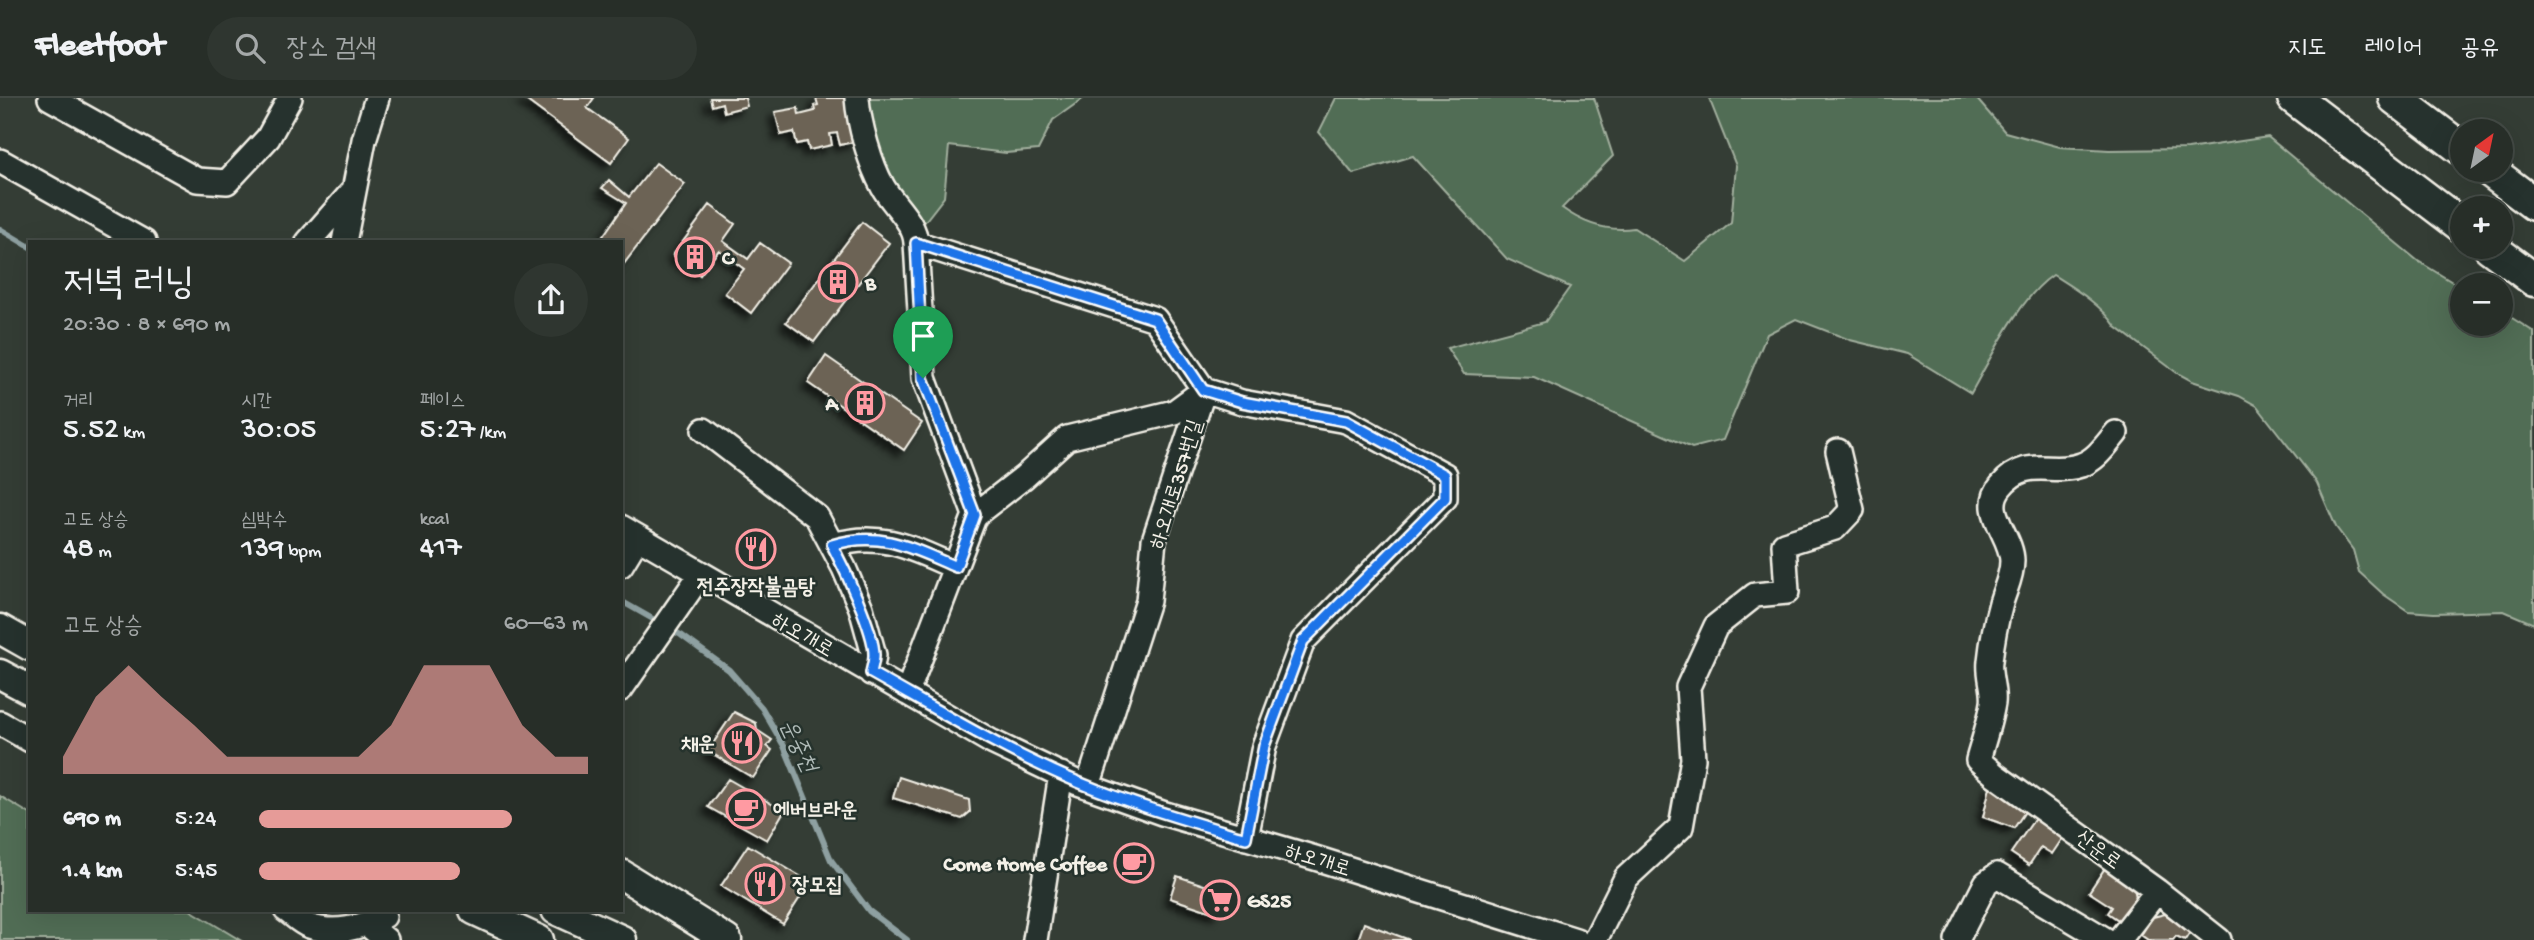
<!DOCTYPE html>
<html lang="ko">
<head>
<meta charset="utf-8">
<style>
  body { margin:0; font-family:"Gochi Hand","Poor Story",sans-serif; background:#2f3630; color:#f1f3f6; height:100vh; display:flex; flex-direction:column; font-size:26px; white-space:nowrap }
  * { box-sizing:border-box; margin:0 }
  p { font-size:23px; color:#a4a8a8 }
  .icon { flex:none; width:38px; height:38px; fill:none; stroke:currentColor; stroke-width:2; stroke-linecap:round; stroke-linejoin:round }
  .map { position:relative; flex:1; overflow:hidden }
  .panel { position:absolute; left:28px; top:142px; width:595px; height:672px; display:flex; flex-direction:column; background:#272e28; border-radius:0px; box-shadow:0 7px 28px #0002,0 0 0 2px #434a45 }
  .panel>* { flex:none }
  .needle { width:46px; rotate:33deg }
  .controls { position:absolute; left:2450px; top:21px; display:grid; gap:14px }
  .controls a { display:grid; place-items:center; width:63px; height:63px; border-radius:50%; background:#272e28; box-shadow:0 7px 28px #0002,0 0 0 2px #434a45; font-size:35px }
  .pin { position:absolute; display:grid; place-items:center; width:60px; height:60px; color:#fff; margin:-72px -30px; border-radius:50% 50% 50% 0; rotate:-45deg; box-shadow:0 0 7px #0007 }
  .pin .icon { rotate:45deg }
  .round { display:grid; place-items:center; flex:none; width:74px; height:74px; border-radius:37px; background:#2f3630 }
  .head { display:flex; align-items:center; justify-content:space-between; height:119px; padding:0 35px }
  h1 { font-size:38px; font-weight:600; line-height:52px }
  .stats { display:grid; grid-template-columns:repeat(3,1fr); gap:10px; height:119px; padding:7px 35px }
  .stats div { display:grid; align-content:center }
  .stats b { font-size:30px; font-weight:600 }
  .stats small { font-size:19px; font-weight:400 }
  .stats p { font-size:19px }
  .chart { height:196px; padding:14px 35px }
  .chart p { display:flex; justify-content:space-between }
  .chart svg { width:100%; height:126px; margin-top:7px; fill:#e69b98; opacity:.7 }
  ul { padding:0 35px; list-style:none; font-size:23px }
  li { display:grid; grid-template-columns:112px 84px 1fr; align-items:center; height:52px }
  li i { height:18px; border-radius:9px; background:#e69b98 }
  header { display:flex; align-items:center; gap:42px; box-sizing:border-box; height:98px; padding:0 35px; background:#272e28; border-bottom:2px solid #434a45 }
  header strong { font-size:33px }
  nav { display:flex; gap:38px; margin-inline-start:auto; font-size:24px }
  .search { width:490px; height:63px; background:#2f3630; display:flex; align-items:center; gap:18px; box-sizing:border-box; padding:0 24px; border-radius:38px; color:#a4a8a8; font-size:26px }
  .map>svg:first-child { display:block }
  .green { fill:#516d55; stroke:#a2af9e; stroke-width:2 }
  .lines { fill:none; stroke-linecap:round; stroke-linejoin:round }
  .stream { stroke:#8ea0a1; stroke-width:6 }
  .building { fill:#6c6454; stroke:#f4f1e8; stroke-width:2; filter:url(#shadow) }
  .minor-casing { stroke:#f4f1e8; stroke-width:28 }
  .major-casing { stroke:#f4f1e8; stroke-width:33 }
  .highway-casing { stroke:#f4f1e8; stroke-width:37 }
  .minor { stroke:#26332d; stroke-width:23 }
  .major { stroke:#26332d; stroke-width:28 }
  .highway { stroke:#26332d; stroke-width:32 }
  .route-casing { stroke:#fff; stroke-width:14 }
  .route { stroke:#1a73e8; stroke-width:9 }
  .labels { text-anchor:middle; stroke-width:5; stroke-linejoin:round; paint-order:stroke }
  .poi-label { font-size:21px; font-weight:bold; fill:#f4f1e8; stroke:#26332d; text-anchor:start }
  .street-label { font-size:21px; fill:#f4f1e8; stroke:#26332d }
  .water-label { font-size:23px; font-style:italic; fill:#b0bbb8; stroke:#26332d }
</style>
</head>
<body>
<header>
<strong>Fleetfoot</strong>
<div class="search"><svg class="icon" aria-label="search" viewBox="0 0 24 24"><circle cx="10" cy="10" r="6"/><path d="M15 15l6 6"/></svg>장소 검색</div>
<nav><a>지도</a><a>레이어</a><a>공유</a></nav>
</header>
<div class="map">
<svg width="2534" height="842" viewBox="0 0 2534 842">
  <defs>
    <filter id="shadow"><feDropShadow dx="-6" dy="6" stdDeviation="3.5" flood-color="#0009"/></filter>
  </defs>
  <rect width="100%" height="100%" fill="#343d35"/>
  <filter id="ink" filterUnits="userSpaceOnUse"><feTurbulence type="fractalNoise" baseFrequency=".0143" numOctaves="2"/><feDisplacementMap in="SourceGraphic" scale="14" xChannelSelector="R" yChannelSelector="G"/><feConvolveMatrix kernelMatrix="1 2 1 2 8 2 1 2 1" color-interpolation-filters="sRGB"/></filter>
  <g filter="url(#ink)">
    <path class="green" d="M 857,0 L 1084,0 L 1053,22 L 1038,52 L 1006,55 L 949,48 L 944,99 L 916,135 L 883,88 Z
      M 1336,0 L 1594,0 L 1613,58 L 1562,110 C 1584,126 1607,134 1634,130 L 1685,163 L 1731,125 L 1736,68 L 1709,0 L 1976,0 L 2005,34 L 2060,49 L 2109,52 L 2188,51 L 2268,39 L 2418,163 L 2462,190 L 2462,226 L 2501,226 L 2501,213 L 2534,234 L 2534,526 L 2504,513 L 2434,515 L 2408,513 L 2383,496 L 2359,474 L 2353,452 L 2336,429 L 2317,385 L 2257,308 L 2239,298 L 2192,283 L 2177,275 L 2116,229 C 2102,207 2075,191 2053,177 C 2019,200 1992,258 1971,295 L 1907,256 L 1850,242 L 1796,221 L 1767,236 L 1723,342 L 1692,350 L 1534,279 L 1464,276 L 1447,250 L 1545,224 L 1570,189 L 1507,161 L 1413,58 L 1353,76 L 1319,34 Z
      M 0,698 L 30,716 L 30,812 L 190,812 L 240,842 L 0,842 Z"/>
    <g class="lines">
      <path class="stream" d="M 0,131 L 30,149
        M 621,503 L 681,537 L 729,572 L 762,610 L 784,648 L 831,762 L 869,813 L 907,842"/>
    </g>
    <path class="building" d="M 523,0 L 594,0 L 587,10 L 629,40 L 611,65 Z
      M 710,0 L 745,0 L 747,8 L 724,14 L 722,5 L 712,8 Z
      M 816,0 L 847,0 L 857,43 L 840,47 L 837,35 L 830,36 L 832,47 L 809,52 L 807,44 L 797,46 L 794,34 L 781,37 L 775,14 L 798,10 L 799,17 L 815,13 L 814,8 L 818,7 Z
      M 656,65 L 685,86 L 623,167 L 621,144 L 599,144 L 626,105 L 602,90 L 609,82 L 629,99 Z
      M 710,107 L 735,126 L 723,143 L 748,161 L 760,145 L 788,165 L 751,215 L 725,195 L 744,171 L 719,152 L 700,177 L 673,157 Z
      M 862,124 L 889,145 L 814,244 L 786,224 Z
      M 826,258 L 922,325 L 904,352 L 808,285 Z
      M 734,614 L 756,625 L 757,632 L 772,642 L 767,648 L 772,652 L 753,680 L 708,653 Z
      M 899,679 L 969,702 L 970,714 L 962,721 L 893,700 Z
      M 728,681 L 784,713 L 767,742 L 708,709 Z
      M 1991,685 L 2028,709 L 2014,730 L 1983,719 Z
      M 2036,719 L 2064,738 L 2052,756 L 2041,749 L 2029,767 L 2011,755 Z
      M 748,747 L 810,784 L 783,826 L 721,788 Z
      M 2107,767 L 2133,785 L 2137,804 L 2123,825 L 2108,815 L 2112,809 L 2089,794 Z
      M 1177,778 L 1225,794 L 1218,816 L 1170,800 Z
      M 2165,816 L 2190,834 L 2185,842 L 2176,838 L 2173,842 L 2148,842 L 2141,837 L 2153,819 Z
      M 1364,825 L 1410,842 L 1358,842 Z"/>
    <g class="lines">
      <g class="minor-casing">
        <path id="minor" d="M 50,0 L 197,82 L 227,84 L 268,40 L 290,0
          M 857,0 C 859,26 870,66 883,89 C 894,108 915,124 916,145
          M 0,63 L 144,144
          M 308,144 L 352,94
          M 344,144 L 364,42 L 377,0
          M 1204,292 L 1242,304 L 1346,323 L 1445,377 L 1445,400 L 1303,543 L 1264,648 L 1246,740
          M 704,332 L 817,419 L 844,470 L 861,510 L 874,557 L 871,575
          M 2116,335 C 2106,347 2096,362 2081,367 C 2051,378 2027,357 2001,388 C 1980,413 2012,437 2012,463 C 2012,478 2005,491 2001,505 C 1996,523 1992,544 1990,563 C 1988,577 1995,592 1993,605 C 1990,624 1983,644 1978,662 L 1995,677 L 2157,793 L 2219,842
          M 975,417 L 1024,379 L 1067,340 L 1174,314 L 1204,292
          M 621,429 L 992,644 L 1078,685 L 1162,715 L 1315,760 L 1576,842
          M 833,447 C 882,433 911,450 955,469
          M 621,467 L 638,439
          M 621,591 L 701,476
          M 907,595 L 975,417 L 924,280 L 916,145 L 1155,221 L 1204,292
          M 0,625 L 30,642
          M 1088,688 L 1148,503 L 1154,442 L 1204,292
          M 286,812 C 293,817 301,825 309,828 C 335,837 360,830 384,818
          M 367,826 L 386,842
          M 1035,842 L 1061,676
          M 1595,842 L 1626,780 L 1681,729 L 1693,661 L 1688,589 L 1716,528 L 1755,497 L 1787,494 L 1784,446 L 1835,430 L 1852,412 L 1838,353
          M 1957,842 L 1986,785 L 1997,777 L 2106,842
          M 2119,842 L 2157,793"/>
      </g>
      <g class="major-casing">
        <path id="major" d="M 0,531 L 30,548
          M 0,576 L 30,592
          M 621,776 L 727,842
          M 474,812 L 539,842
          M 556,812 L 622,842"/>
      </g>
      <g class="highway-casing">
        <path id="highway" d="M 2294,0 L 2462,128
          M 2395,0 L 2462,51
          M 2489,72 L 2534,106
          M 2490,149 L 2534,182"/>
      </g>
      <use href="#minor" class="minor"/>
      <use href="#major" class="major"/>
      <use href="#highway" class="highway"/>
    </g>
  </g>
  <g class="lines" filter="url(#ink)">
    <g class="route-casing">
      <path id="route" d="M 916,145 L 1155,221 L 1203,292 L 1242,304 L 1346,323 L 1445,377 L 1445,400 L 1303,543 L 1264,648 L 1246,740 C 1189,723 1133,707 1078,684 C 1006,654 939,613 871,575 C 872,569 874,563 874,558 C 875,534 844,470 832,447 C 881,432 911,450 956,469 L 975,417 L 923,280 Z"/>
    </g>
    <use href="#route" class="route"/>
  </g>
  <defs>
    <g id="building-ring" transform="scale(2.0125)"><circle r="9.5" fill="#26332d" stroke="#ff9aa2" stroke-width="1.5"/><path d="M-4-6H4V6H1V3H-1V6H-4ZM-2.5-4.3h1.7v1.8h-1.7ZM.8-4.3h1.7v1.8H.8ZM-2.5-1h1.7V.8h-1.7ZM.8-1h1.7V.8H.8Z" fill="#ff9aa2"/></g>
    <g id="restaurant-ring" transform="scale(2.0125)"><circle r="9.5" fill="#26332d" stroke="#ff9aa2" stroke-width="1.5"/><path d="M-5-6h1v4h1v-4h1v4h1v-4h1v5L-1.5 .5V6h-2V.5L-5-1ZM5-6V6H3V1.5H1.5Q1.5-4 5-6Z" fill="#ff9aa2"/></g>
    <g id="cafe-ring" transform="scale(2.0125)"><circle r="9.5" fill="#26332d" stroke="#ff9aa2" stroke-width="1.5"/><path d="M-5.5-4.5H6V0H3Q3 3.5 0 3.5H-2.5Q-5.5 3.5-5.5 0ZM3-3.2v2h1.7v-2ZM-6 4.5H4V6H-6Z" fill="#ff9aa2"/></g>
    <g id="supermarket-ring" transform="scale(2.0125)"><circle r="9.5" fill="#26332d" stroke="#ff9aa2" stroke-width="1.5"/><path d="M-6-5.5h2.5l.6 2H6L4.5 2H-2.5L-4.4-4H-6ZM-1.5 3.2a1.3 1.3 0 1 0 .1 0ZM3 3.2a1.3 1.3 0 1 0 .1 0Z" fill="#ff9aa2"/></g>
  </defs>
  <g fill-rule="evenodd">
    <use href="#building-ring" x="695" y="159"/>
    <use href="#building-ring" x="838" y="184"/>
    <use href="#building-ring" x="865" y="305"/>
    <use href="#restaurant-ring" x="756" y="451"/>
    <use href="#restaurant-ring" x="742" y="645"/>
    <use href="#cafe-ring" x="746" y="711"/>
    <use href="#cafe-ring" x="1134" y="765"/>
    <use href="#restaurant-ring" x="765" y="786"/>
    <use href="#supermarket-ring" x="1220" y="802"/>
  </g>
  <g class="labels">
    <g class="poi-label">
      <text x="722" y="166">C</text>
      <text x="865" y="191">B</text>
      <text x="838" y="312" text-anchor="end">A</text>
      <text x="756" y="495" text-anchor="middle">전주장작불곰탕</text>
      <text x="715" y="652" text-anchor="end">채운</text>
      <text x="773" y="718">에버브라운</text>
      <text x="1107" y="772" text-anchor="end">Come Home Coffee</text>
      <text x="792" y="793">장모집</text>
      <text x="1247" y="809">GS25</text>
    </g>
    <g class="street-label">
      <text transform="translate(1175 386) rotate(-73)" y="7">하오개로357번길</text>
      <text transform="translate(803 536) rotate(30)" y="7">하오개로</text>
      <text transform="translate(2099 751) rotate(36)" y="7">산운로</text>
      <text transform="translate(1318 761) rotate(17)" y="7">하오개로</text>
    </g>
    <g class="water-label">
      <text transform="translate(800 647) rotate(64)" y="8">운중천</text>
    </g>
  </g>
</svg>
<div class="controls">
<a><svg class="needle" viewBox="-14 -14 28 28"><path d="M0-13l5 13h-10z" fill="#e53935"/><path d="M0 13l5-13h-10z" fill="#a4a8a8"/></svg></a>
<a>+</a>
<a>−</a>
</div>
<div class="pin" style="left:923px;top:280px;background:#1e9e55"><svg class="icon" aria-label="arrive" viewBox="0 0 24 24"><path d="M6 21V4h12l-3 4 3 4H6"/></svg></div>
<section class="panel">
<div class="head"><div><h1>저녁 러닝</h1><p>20:30 · 8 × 690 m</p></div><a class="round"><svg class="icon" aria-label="share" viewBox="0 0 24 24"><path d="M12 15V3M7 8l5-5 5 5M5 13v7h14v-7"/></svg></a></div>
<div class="stats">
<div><p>거리</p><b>5.52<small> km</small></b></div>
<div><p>시간</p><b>30:05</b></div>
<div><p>페이스</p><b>5:27<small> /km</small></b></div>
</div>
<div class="stats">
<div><p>고도 상승</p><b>48<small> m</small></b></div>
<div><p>심박수</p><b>139<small> bpm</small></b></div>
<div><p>kcal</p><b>417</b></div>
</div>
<div class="chart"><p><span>고도 상승</span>60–63 m</p>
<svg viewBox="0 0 160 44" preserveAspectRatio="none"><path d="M0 44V38L10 17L20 6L30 17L40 27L50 38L60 38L70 38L80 38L90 38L100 27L110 6L120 6L130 6L140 27L150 38L160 38V44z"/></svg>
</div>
<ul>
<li><b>690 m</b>5:24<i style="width:77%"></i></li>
<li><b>1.4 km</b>5:45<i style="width:61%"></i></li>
</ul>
</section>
</div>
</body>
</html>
